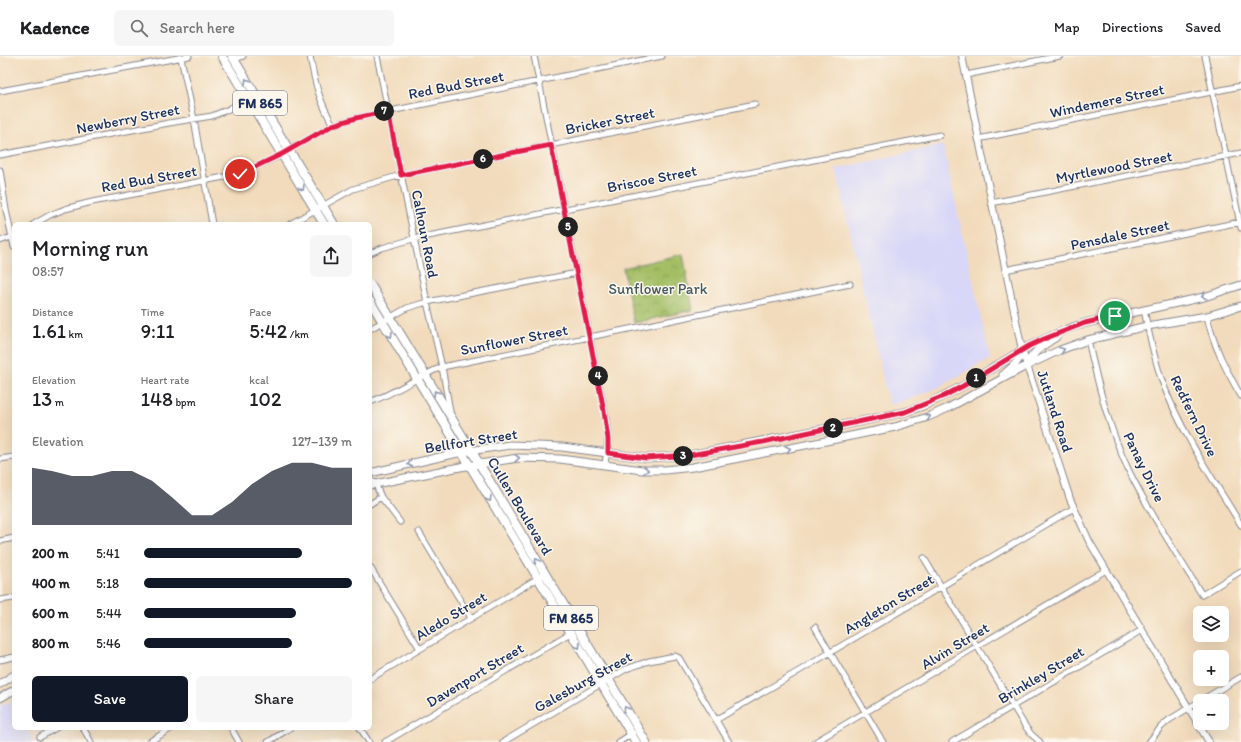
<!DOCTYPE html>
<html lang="en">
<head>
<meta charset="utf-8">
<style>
  body { margin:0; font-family:Itim,sans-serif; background:#f6f6f6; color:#202124; height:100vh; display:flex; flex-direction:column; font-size:15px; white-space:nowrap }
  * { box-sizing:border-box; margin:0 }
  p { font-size:13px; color:#757577 }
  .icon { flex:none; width:22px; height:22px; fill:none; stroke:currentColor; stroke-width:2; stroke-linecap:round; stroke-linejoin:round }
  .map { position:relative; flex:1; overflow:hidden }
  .drawer { position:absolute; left:12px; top:166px; width:360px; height:508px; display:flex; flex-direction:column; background:#fff; border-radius:6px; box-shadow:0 4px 16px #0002 }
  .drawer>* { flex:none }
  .controls { position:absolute; left:1193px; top:550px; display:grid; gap:8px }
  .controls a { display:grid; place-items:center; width:36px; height:36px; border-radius:6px; background:#fff; box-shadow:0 4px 16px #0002; font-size:20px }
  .pin { position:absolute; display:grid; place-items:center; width:34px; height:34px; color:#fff; margin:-17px; border:2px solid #fff; border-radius:50%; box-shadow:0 1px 4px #0007 }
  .km { position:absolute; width:20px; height:20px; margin:-10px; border-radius:50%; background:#222; color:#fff; font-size:11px; line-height:20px; text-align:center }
  .round { display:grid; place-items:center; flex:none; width:42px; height:42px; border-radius:6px; background:#f6f6f6 }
  .headline { display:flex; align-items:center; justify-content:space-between; height:68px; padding:0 20px }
  h1 { font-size:22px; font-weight:600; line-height:30px }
  .metrics { display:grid; grid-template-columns:repeat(3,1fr); gap:6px; height:68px; padding:4px 20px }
  .metrics div { display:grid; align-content:center }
  .metrics b { font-size:20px; font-weight:600 }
  .metrics small { font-size:11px; font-weight:400 }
  .metrics p { font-size:11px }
  .chart { height:112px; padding:8px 20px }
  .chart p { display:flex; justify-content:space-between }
  .chart svg { width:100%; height:72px; margin-top:4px; fill:#111827; opacity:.7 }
  .action { display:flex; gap:8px; margin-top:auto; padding:8px 20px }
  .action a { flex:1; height:46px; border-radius:6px; background:#111827; color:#fff; font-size:16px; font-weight:600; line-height:46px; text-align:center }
  .action a+a { background:#f6f6f6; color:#202124 }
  ul { padding:0 20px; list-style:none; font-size:13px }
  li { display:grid; grid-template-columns:64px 48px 1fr; align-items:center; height:30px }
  li i { height:10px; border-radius:5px; background:#111827 }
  header { display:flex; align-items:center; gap:24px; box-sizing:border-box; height:56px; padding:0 20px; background:#fff; border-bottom:1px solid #e0e0e0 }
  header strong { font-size:19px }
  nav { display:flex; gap:22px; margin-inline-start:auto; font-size:14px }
  .search { width:280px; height:36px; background:#f6f6f6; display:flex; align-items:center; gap:10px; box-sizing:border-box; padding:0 14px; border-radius:6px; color:#757577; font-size:15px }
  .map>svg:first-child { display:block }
  .built { fill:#d8d7f8 }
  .park { fill:url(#park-crowns); stroke:#5f7661 }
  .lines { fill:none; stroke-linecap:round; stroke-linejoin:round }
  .minor-casing { stroke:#86858d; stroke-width:7 }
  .tertiary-casing { stroke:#86858d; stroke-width:8 }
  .secondary-casing { stroke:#86858d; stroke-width:9 }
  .primary-casing { stroke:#86858d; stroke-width:10 }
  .minor { stroke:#fff; stroke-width:5 }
  .tertiary { stroke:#fff; stroke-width:6 }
  .secondary { stroke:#fff; stroke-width:7 }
  .primary { stroke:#fff; stroke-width:8 }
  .oneway { stroke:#8d97ae }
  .route-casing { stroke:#fff; stroke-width:8 }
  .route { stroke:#e11d48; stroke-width:5 }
  .labels { text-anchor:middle; stroke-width:3; stroke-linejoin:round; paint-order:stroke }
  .shield { fill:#fbf7ec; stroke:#5e6b89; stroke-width:1 }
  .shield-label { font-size:14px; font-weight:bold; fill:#1b2f5e }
  .street-label { font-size:15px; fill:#1b2f5e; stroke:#fbf7ec }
  .park-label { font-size:15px; fill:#445a60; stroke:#fbf7ec }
</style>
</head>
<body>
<header>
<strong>Kadence</strong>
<div class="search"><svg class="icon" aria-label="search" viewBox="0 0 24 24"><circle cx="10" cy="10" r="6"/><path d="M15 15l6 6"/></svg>Search here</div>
<nav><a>Map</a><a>Directions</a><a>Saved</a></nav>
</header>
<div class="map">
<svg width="1241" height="686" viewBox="0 0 1241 686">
  <defs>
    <pattern id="park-crowns" width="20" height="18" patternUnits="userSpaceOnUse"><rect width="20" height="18" fill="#a3be64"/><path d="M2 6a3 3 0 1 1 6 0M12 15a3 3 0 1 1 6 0" fill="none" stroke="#849b56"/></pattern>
  </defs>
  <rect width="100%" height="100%" fill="#fbf7ec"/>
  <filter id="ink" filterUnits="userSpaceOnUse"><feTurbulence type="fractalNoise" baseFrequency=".025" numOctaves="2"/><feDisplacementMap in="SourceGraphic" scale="8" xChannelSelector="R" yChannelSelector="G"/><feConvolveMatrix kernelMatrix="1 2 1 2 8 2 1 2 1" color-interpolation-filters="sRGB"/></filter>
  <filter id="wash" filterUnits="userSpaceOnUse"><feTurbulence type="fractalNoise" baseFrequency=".012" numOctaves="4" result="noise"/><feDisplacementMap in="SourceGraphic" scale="16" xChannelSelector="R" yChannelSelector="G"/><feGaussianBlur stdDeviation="0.9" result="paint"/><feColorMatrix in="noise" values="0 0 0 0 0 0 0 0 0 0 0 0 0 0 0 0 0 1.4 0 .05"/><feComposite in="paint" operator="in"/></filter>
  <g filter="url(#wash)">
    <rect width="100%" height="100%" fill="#f2dbbc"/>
    <path class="built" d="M 943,89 L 990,302 L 940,331 L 902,346 L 889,349 L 836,113 Z
      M 9,645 L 14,652 L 14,672 L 26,672 L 34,686 L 0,686 L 0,650 Z"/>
    <path class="park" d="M 683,198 L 693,254 L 634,267 L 623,212 Z"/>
  </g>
  <g filter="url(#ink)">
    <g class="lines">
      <g class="minor-casing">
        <path id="minor" d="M 310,0 C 315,28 319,44 333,69
          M 377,0 L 427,246 L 442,311 L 450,355
          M 534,0 L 606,363 L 608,383 L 605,409
          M 1205,0 L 1241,172
          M 181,2 L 194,63 L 212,168
          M 234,4 L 243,0
          M 966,19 L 1060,0
          M 0,35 L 189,0
          M 978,83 L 1241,30
          M 0,99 L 169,67 L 212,60 L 229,53 L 255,38
          M 0,114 L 6,154 L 14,191
          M 991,147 L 1241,97
          M 34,168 L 50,159 L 65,153 L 92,146 L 240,118 L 281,99 L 333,69 L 356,62 L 662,0
          M 290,168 L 353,133 L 401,119 L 755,48
          M 0,185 L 14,180
          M 370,197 L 382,192 L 413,183 L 940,79
          M 1005,214 L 1240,166
          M 1144,254 C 1149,278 1154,302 1162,325 C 1181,376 1213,423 1241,469
          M 1207,260 C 1213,289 1226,314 1241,340
          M 370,273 L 407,252 L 427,246 L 577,217
          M 1088,284 C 1098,329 1109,373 1129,415 C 1150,458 1177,498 1202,539 L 1241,515
          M 370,346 C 395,337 417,321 442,311 L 850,228
          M 0,403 L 14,401
          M 370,424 L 375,427 L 381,441 L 400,466
          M 370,448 L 381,441
          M 419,476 L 471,562
          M 0,485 L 14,482
          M 924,502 L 1025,670 L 1031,678 L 1040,686
          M 370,511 L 420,593
          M 0,544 L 14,542
          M 815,571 L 883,686
          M 0,604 L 14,601
          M 370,623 L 545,518
          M 1200,645 L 1241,621
          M 716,664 L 1074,452
          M 83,672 L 91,686
          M 231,672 L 239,686
          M 360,672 L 369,686
          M 40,681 L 56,672
          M 149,686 L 172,672
          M 268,686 L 290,672
          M 385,686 L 572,576
          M 503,686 L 626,613 L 649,605 L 675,600 L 679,602 L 729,686
          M 619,686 L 633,677
          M 815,686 L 1106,514
          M 952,686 L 1142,574
          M 1149,686 L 1161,671 L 1169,664 L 1200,645"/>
      </g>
      <g class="tertiary-casing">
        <path id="tertiary" d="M 962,0 L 1022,294 L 1070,443 L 1089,485 L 1209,686"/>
      </g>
      <g class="secondary-casing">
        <path id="secondary" d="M 1026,310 C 1033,295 1043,290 1056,281
          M 1003,319 C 1011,312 1021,305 1022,294
          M 370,417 L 462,396 L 510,389 L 562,391 L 646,402 L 690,399 L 834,371 L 905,356 L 925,349 L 963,330 L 1029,290 L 1067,273 L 1085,267 L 1204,241 L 1241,229
          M 370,429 L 460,411 L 518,402 L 560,403 L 642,414 L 665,414 L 693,411 L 836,383 L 895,371 L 928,361 L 948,352 L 1026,310 L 1060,294 L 1088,284 L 1147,270 L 1207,260 L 1241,250
          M 0,628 L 14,619
          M 0,642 L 14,634"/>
      </g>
      <g class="primary-casing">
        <path id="primary" d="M 222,0 L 324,168
          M 232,0 L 334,168
          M 370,228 L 471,394 L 646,686
          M 370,245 L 538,522 L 636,686"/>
      </g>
      <use href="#minor" class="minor"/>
      <use href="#tertiary" class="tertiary"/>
      <use href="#secondary" class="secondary"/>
      <use href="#primary" class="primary"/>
    </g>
    <defs><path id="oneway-chevron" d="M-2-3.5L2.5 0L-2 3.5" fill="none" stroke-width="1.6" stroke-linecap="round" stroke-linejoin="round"/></defs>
    <g class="oneway">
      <use href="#oneway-chevron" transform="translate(247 25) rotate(-122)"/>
      <use href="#oneway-chevron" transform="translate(302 132) rotate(59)"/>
      <use href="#oneway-chevron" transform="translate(1204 240) rotate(165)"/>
      <use href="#oneway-chevron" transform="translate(390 279) rotate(59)"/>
      <use href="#oneway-chevron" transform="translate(1062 294) rotate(-22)"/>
      <use href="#oneway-chevron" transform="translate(436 337) rotate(-122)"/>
      <use href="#oneway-chevron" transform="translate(928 361) rotate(-21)"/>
      <use href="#oneway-chevron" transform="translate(788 393) rotate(-11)"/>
      <use href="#oneway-chevron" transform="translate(517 402) rotate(-5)"/>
      <use href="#oneway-chevron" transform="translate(410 408) rotate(168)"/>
      <use href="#oneway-chevron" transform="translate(646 414) rotate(2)"/>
      <use href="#oneway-chevron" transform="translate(489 443) rotate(59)"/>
      <use href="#oneway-chevron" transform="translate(537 505) rotate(-121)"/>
      <use href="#oneway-chevron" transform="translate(578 590) rotate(59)"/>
      <use href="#oneway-chevron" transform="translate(626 653) rotate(-121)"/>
    </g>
  </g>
  <g class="lines" filter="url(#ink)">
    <g class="route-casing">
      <path id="route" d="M 240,118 L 282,98 L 333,69 L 356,62 L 388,55 L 401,119 L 551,89 L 604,355 L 608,383 L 608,397 L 646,402 L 690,399 L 763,386 L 905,356 L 944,340 L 963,330 L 1029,290 L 1044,283 L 1085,267 L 1115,260"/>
    </g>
    <use href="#route" class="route"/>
  </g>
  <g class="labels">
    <g class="shield">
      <rect x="233" y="35" width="54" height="24" rx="3"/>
      <rect x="544" y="550" width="54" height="24" rx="3"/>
    </g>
    <g class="shield-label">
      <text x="260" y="52">FM 865</text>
      <text x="571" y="567">FM 865</text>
    </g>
    <g class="street-label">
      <text transform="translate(456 29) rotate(-11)" y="5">Red Bud Street</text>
      <text transform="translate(1107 45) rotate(-12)" y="5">Windemere Street</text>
      <text transform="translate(128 63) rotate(-11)" y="5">Newberry Street</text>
      <text transform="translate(610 65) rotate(-11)" y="5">Bricker Street</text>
      <text transform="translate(1114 111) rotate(-11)" y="5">Myrtlewood Street</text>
      <text transform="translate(149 123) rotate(-10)" y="5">Red Bud Street</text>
      <text transform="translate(652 123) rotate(-11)" y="5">Briscoe Street</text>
      <text transform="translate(425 178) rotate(79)" y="5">Calhoun Road</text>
      <text transform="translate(1120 179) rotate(-12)" y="5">Pensdale Street</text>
      <text transform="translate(514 284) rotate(-11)" y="5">Sunflower Street</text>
      <text transform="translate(1055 355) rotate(72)" y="5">Jutland Road</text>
      <text transform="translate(1194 360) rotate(64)" y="5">Redfern Drive</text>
      <text transform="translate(471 385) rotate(-9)" y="5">Bellfort Street</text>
      <text transform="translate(1144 411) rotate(64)" y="5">Panay Drive</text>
      <text transform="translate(520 450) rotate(59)" y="5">Cullen Boulevard</text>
      <text transform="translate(889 548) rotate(-31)" y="5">Angleton Street</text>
      <text transform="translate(451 560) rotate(-31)" y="5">Aledo Street</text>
      <text transform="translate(955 590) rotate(-31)" y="5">Alvin Street</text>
      <text transform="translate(475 619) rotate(-31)" y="5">Davenport Street</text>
      <text transform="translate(1041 619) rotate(-31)" y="5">Brinkley Street</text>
      <text transform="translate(583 626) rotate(-29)" y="5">Galesburg Street</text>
    </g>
    <g class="park-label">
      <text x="658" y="238">Sunflower Park</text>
    </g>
  </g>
</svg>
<div class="controls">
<a><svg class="icon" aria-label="layers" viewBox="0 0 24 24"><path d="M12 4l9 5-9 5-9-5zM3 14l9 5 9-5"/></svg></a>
<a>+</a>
<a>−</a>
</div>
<div class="pin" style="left:1115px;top:260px;background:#1e9e55"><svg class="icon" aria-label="arrive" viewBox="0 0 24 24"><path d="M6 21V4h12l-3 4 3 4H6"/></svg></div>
<div class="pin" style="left:240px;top:118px;background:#d93025"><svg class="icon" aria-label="check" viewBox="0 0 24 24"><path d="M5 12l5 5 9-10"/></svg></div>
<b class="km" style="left:976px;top:322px">1</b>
<b class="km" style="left:833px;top:372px">2</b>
<b class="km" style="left:683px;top:400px">3</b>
<b class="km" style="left:598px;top:320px">4</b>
<b class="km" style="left:568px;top:171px">5</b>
<b class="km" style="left:483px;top:103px">6</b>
<b class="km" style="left:384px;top:55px">7</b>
<section class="drawer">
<div class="headline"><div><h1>Morning run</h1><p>08:57</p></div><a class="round"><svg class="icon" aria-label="share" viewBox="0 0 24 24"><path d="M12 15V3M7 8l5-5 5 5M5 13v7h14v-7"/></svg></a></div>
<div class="metrics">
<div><p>Distance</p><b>1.61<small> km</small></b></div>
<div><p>Time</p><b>9:11</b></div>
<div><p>Pace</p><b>5:42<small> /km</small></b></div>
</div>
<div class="metrics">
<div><p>Elevation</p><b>13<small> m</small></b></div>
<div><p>Heart rate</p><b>148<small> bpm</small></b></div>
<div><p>kcal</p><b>102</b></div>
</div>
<div class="chart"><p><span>Elevation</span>127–139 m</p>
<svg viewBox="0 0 160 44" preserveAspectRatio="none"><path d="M0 44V9L10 11L20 14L30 14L40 11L50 11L60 17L70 27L80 38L90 38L100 30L110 19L120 11L130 6L140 6L150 9L160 9V44z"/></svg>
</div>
<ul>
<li><b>200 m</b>5:41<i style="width:76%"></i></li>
<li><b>400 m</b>5:18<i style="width:100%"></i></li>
<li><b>600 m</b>5:44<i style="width:73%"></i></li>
<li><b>800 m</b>5:46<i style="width:71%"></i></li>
</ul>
<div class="action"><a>Save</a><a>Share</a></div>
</section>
</div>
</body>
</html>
